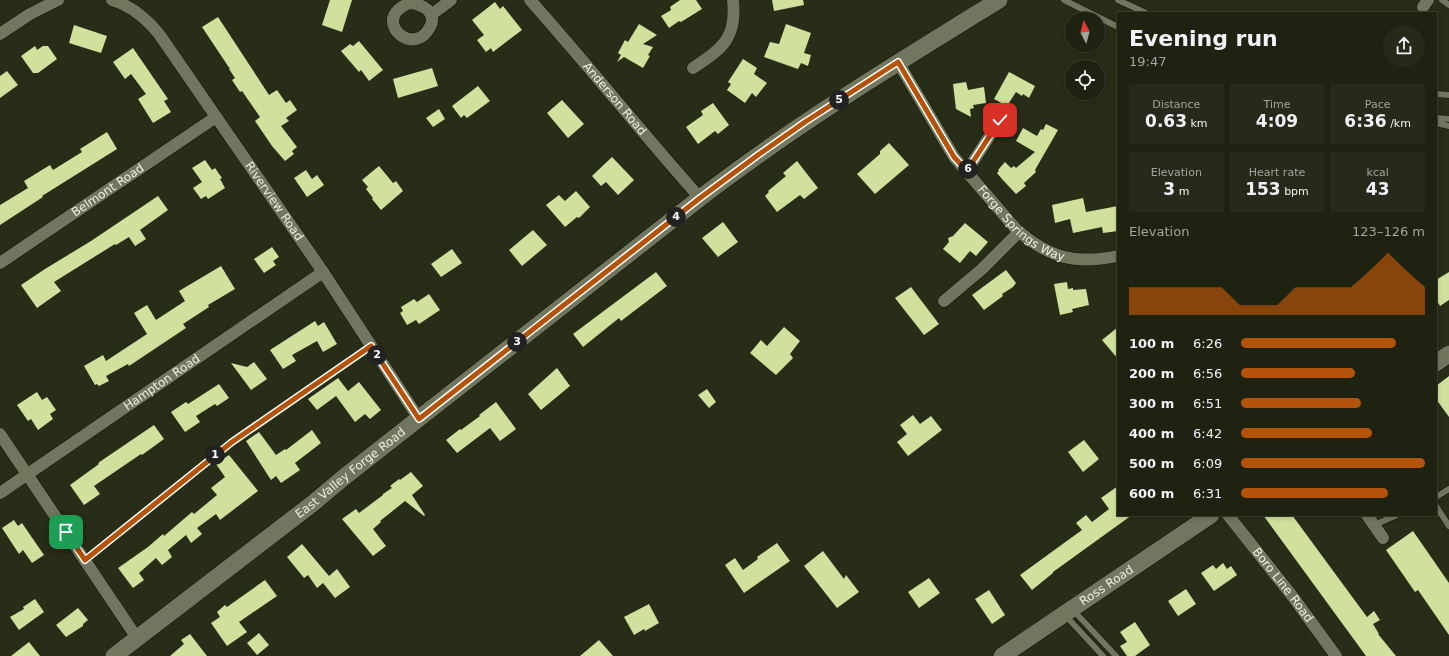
<!DOCTYPE html>
<html lang="en">
<head>
<meta charset="utf-8">
<style>
  body { margin:0; font-family:"DejaVu Sans",sans-serif; background:#262a1a; color:#f1f3f6; height:100vh; display:flex; flex-direction:column; font-size:15px; white-space:nowrap }
  * { box-sizing:border-box; margin:0 }
  p { font-size:13px; color:#a1a49f }
  .icon { flex:none; width:22px; height:22px; fill:none; stroke:currentColor; stroke-width:2; stroke-linecap:round; stroke-linejoin:round }
  .map { position:relative; flex:1; overflow:hidden }
  .drawer { position:absolute; left:1117px; top:12px; width:320px; height:504px; display:flex; flex-direction:column; background:#1e2211; border-radius:0px; box-shadow:0 2px 6px #0003,0 0 0 1px #3c3f31 }
  .drawer>* { flex:none }
  .needle { width:26px; rotate:354deg }
  .buttons { position:absolute; left:1065px; top:12px; display:grid; gap:8px }
  .buttons a { display:grid; place-items:center; width:40px; height:40px; border-radius:50%; background:#1e2211; box-shadow:0 2px 6px #0003,0 0 0 1px #3c3f31; font-size:20px }
  .pin { position:absolute; display:grid; place-items:center; width:34px; height:34px; color:#fff; margin:-17px; border-radius:8px; box-shadow:0 2px 6px #0006 }
  .km { position:absolute; width:20px; height:20px; margin:-10px; border-radius:50%; background:#222; color:#fff; font-size:11px; line-height:20px; text-align:center }
  .round { display:grid; place-items:center; flex:none; width:42px; height:42px; border-radius:21px; background:#262a1a }
  .headline { display:flex; align-items:center; justify-content:space-between; height:68px; padding:0 12px }
  h1 { font-size:22px; font-weight:700; line-height:30px }
  .metrics { display:grid; grid-template-columns:repeat(3,1fr); gap:6px; height:68px; padding:4px 12px }
  .metrics div { display:grid; align-content:center; border-radius:0px; background:#262a1a; text-align:center }
  .metrics b { font-size:17px; font-weight:700 }
  .metrics small { font-size:11px; font-weight:400 }
  .metrics p { font-size:11px }
  .chart { height:112px; padding:8px 12px }
  .chart p { display:flex; justify-content:space-between }
  .chart svg { width:100%; height:72px; margin-top:4px; fill:#b45309; opacity:.7 }
  ul { padding:0 12px; list-style:none; font-size:13px }
  li { display:grid; grid-template-columns:64px 48px 1fr; align-items:center; height:30px }
  li i { height:10px; border-radius:5px; background:#b45309 }
  .map>svg:first-child { display:block }
  .building { fill:#d0e19e }
  .lines { fill:none; stroke-linecap:round; stroke-linejoin:round }
  .lane-casing { stroke:#111502; stroke-width:7 }
  .street-casing { stroke:#111502; stroke-width:13 }
  .secondary-casing { stroke:#111502; stroke-width:18 }
  .lane { stroke:#70775e; stroke-width:6 }
  .street { stroke:#70775e; stroke-width:12 }
  .secondary { stroke:#70775e; stroke-width:17 }
  .route-casing { stroke:#fff; stroke-width:8 }
  .route { stroke:#b45309; stroke-width:5 }
  .labels { text-anchor:middle; stroke-width:4; stroke-linejoin:round; paint-order:stroke }
  .street-label { font-size:12px; fill:#ebefe1; stroke:#1e230d }
</style>
</head>
<body>
<div class="map">
<svg width="1449" height="656" viewBox="0 0 1449 656">
  <rect width="100%" height="100%" fill="#282d17"/>
  <path class="building" d="M 330,0 L 352,0 L 342,32 L 322,25 Z
    M 680,0 L 696,0 L 702,9 L 681,22 L 679,21 L 669,28 L 661,16 L 671,10 L 670,7 Z
    M 772,0 L 803,0 L 804,5 L 774,11 Z
    M 495,2 L 500,9 L 503,6 L 522,30 L 493,52 L 491,48 L 486,52 L 477,40 L 484,35 L 472,20 Z
    M 218,17 L 269,95 L 277,90 L 286,103 L 290,100 L 297,110 L 286,118 L 289,121 L 281,126 L 297,147 L 292,151 L 294,154 L 285,161 L 272,146 L 255,121 L 260,117 L 242,91 L 240,92 L 232,80 L 235,78 L 229,69 L 230,69 L 202,27 Z
    M 639,24 L 657,35 L 643,44 L 653,47 L 648,55 L 650,56 L 643,68 L 624,57 L 617,62 L 621,55 L 618,53 L 625,40 L 628,42 Z
    M 786,24 L 811,33 L 804,53 L 811,55 L 808,66 L 801,63 L 798,69 L 764,57 L 770,42 L 779,44 Z
    M 74,25 L 107,36 L 101,53 L 69,43 Z
    M 359,41 L 383,70 L 369,81 L 361,70 L 359,72 L 341,51 L 350,44 L 353,46 Z
    M 35,46 L 37,50 L 43,46 L 48,46 L 57,59 L 38,73 L 33,73 L 21,56 Z
    M 133,48 L 168,99 L 164,101 L 171,112 L 153,123 L 138,99 L 146,94 L 131,74 L 125,79 L 113,62 Z
    M 743,59 L 757,68 L 754,74 L 767,83 L 756,97 L 752,93 L 745,103 L 727,90 L 731,84 L 728,82 Z
    M 432,68 L 438,86 L 398,98 L 393,79 Z
    M 7,71 L 18,85 L 0,98 L 0,76 Z
    M 1009,72 L 1035,86 L 1029,98 L 1023,94 L 1022,96 L 1016,92 L 1007,106 L 994,99 Z
    M 966,82 L 968,90 L 984,87 L 986,103 L 973,105 L 974,108 L 970,109 L 971,117 L 956,109 L 953,84 Z
    M 478,86 L 490,101 L 467,118 L 464,115 L 461,118 L 452,106 Z
    M 562,100 L 584,124 L 568,138 L 547,113 Z
    M 713,103 L 729,125 L 718,134 L 715,131 L 698,144 L 686,127 L 703,115 L 701,111 Z
    M 439,109 L 445,119 L 433,127 L 426,118 Z
    M 1046,124 L 1058,130 L 1035,170 L 1036,172 L 1024,183 L 1026,186 L 1016,194 L 1002,179 L 997,173 L 999,171 L 998,170 L 1005,162 L 1011,168 L 1014,166 L 1016,168 L 1035,152 L 1016,141 L 1023,128 L 1037,136 L 1041,129 L 1043,130 Z
    M 107,132 L 117,149 L 42,196 L 43,197 L 0,225 L 0,205 L 28,188 L 24,181 L 50,165 L 53,170 L 82,152 L 80,149 Z
    M 889,143 L 909,165 L 875,194 L 857,174 L 880,154 L 880,151 Z
    M 612,157 L 634,180 L 618,195 L 606,182 L 601,186 L 592,176 Z
    M 205,160 L 212,170 L 215,168 L 222,178 L 220,179 L 225,188 L 208,199 L 206,196 L 201,199 L 193,188 L 202,182 L 192,168 Z
    M 797,161 L 818,188 L 804,199 L 800,195 L 777,212 L 765,196 L 769,192 L 768,191 L 786,176 L 783,173 Z
    M 379,166 L 393,183 L 396,181 L 403,191 L 381,210 L 372,199 L 373,198 L 366,189 L 368,187 L 362,180 Z
    M 306,170 L 312,179 L 317,175 L 324,185 L 307,197 L 294,178 Z
    M 576,191 L 590,207 L 579,218 L 577,217 L 565,227 L 546,205 L 559,195 L 565,201 Z
    M 158,196 L 168,210 L 140,230 L 146,239 L 135,246 L 129,237 L 116,245 L 115,244 L 54,282 L 61,291 L 37,308 L 21,285 L 45,269 L 91,241 Z
    M 1083,198 L 1086,212 L 1118,206 L 1118,231 L 1103,233 L 1102,227 L 1073,233 L 1070,219 L 1055,223 L 1052,205 Z
    M 723,222 L 738,242 L 718,257 L 702,238 Z
    M 965,223 L 988,242 L 976,256 L 970,251 L 960,263 L 943,249 L 949,242 L 948,238 L 953,236 Z
    M 533,230 L 547,245 L 522,266 L 509,250 Z
    M 272,247 L 279,257 L 273,261 L 276,265 L 264,273 L 254,259 Z
    M 452,249 L 462,263 L 441,277 L 431,264 Z
    M 221,266 L 235,289 L 208,305 L 209,307 L 183,324 L 186,328 L 129,366 L 128,364 L 106,376 L 109,381 L 99,386 L 97,384 L 95,385 L 84,366 L 103,355 L 106,361 L 147,334 L 134,313 L 147,305 L 156,320 L 185,301 L 179,291 Z
    M 1006,270 L 1016,283 L 1013,287 L 1002,294 L 1003,296 L 984,310 L 972,295 Z
    M 656,272 L 667,286 L 621,321 L 619,318 L 583,347 L 573,334 Z
    M 1449,272 L 1449,300 L 1440,306 L 1436,299 L 1436,280 Z
    M 1067,282 L 1068,289 L 1073,288 L 1073,290 L 1086,289 L 1089,305 L 1072,309 L 1073,312 L 1060,315 L 1054,284 Z
    M 911,287 L 939,324 L 924,335 L 895,298 Z
    M 429,294 L 440,310 L 419,324 L 416,320 L 407,325 L 400,313 L 403,311 L 401,307 L 414,299 L 417,302 Z
    M 315,321 L 318,326 L 324,322 L 337,344 L 323,352 L 317,341 L 292,355 L 296,361 L 283,369 L 270,350 Z
    M 784,327 L 800,341 L 790,354 L 793,358 L 776,375 L 750,353 L 761,340 L 767,346 Z
    M 1118,327 L 1118,359 L 1102,340 Z
    M 254,362 L 267,379 L 251,390 L 231,363 L 247,367 Z
    M 557,368 L 570,386 L 541,410 L 528,394 Z
    M 1449,376 L 1449,417 L 1436,399 L 1436,386 Z
    M 338,378 L 348,391 L 359,382 L 381,410 L 370,419 L 365,414 L 355,422 L 336,396 L 317,410 L 308,399 Z
    M 219,384 L 229,398 L 217,406 L 215,404 L 196,416 L 200,422 L 185,432 L 171,412 L 186,402 L 188,404 Z
    M 707,389 L 716,402 L 709,408 L 698,395 Z
    M 37,392 L 42,400 L 47,397 L 56,410 L 50,414 L 53,419 L 38,430 L 31,419 L 28,421 L 17,405 Z
    M 496,402 L 516,429 L 500,441 L 490,428 L 457,453 L 446,440 L 460,429 L 461,430 L 480,416 L 479,415 Z
    M 913,415 L 920,424 L 931,416 L 942,430 L 908,456 L 897,442 L 907,434 L 900,425 Z
    M 154,425 L 164,439 L 142,455 L 141,454 L 94,486 L 100,494 L 84,505 L 70,485 L 99,464 L 98,463 Z
    M 312,430 L 321,443 L 295,463 L 300,470 L 281,483 L 276,476 L 271,480 L 246,441 L 259,432 L 276,455 L 285,449 L 286,450 Z
    M 1084,440 L 1099,459 L 1083,472 L 1068,452 Z
    M 229,455 L 258,491 L 220,520 L 216,514 L 197,528 L 202,534 L 191,543 L 186,535 L 168,550 L 172,557 L 162,565 L 156,558 L 139,573 L 144,580 L 133,588 L 118,568 L 148,547 L 163,534 L 164,536 L 192,512 L 194,514 L 217,495 L 211,488 L 225,477 L 216,464 Z
    M 411,472 L 423,486 L 412,495 L 425,515 L 424,516 L 405,501 L 380,521 L 381,522 L 373,529 L 386,546 L 373,556 L 342,519 L 356,509 L 359,513 L 383,495 L 383,494 L 392,488 L 390,486 L 399,479 L 400,480 Z
    M 1118,486 L 1118,515 L 1132,515 L 1053,572 L 1053,573 L 1032,590 L 1020,575 L 1082,530 L 1076,523 L 1086,515 L 1092,522 L 1109,509 L 1101,498 Z
    M 1263,515 L 1292,515 L 1367,617 L 1374,611 L 1380,620 L 1373,624 L 1379,634 L 1378,634 L 1396,656 L 1366,656 Z
    M 14,520 L 18,526 L 22,523 L 44,555 L 32,563 L 23,550 L 19,554 L 2,528 Z
    M 1413,531 L 1449,583 L 1449,635 L 1418,590 L 1415,592 L 1386,550 Z
    M 777,543 L 790,561 L 744,593 L 725,565 L 735,558 L 743,570 L 758,559 L 757,557 Z
    M 302,544 L 329,576 L 337,569 L 350,587 L 335,598 L 323,583 L 317,588 L 308,575 L 304,578 L 287,557 Z
    M 823,551 L 844,579 L 846,575 L 859,592 L 837,608 L 804,566 Z
    M 1223,563 L 1227,569 L 1231,566 L 1237,575 L 1214,591 L 1201,573 L 1213,565 L 1216,569 Z
    M 929,578 L 940,593 L 919,608 L 908,592 Z
    M 265,580 L 277,596 L 239,622 L 247,632 L 227,646 L 211,623 L 220,617 L 217,612 L 225,605 L 227,607 Z
    M 1186,589 L 1196,604 L 1178,616 L 1168,601 Z
    M 989,590 L 1005,615 L 992,624 L 975,599 Z
    M 35,599 L 44,612 L 19,630 L 10,617 L 24,609 L 23,607 Z
    M 649,604 L 659,623 L 645,631 L 644,629 L 634,635 L 624,617 Z
    M 78,608 L 88,620 L 83,624 L 83,626 L 66,637 L 56,625 Z
    M 1135,622 L 1150,645 L 1135,656 L 1127,656 L 1120,646 L 1127,642 L 1120,632 Z
    M 259,633 L 269,645 L 257,655 L 247,643 Z
    M 190,634 L 207,656 L 170,656 L 184,644 L 181,640 Z
    M 599,640 L 613,656 L 580,656 Z
    M 29,642 L 40,656 L 11,656 Z"/>
  <g class="lines">
    <g class="lane-casing">
      <path id="lane" d="M 1064,0 L 1118,27
        M 1118,0 L 1146,13
        M 1442,0 L 1449,5
        M 1436,94 L 1449,95
        M 1436,118 L 1449,119
        M 1436,123 L 1449,126
        M 1436,497 L 1449,489
        M 1436,506 L 1449,526
        M 1374,525 L 1397,515
        M 85,560 L 232,442 L 371,346
        M 1073,610 L 1116,656
        M 1065,615 L 1103,656"/>
    </g>
    <g class="street-casing">
      <g id="street">
        <path id="s1" d="M 112,0 C 132,6 146,18 159,34 L 323,272 L 419,419"/>
        <path id="s2" d="M 530,0 C 588,65 642,133 700,198"/>
        <path d="M 409,3 C 422,4 438,12 430,27 C 415,56 380,27 398,10 C 401,7 405,5 409,3 Z"/>
        <path d="M 1423,7 L 1428,0"/>
        <path d="M 431,15 L 451,0"/>
        <path d="M 0,34 L 30,14 L 58,0"/>
        <path id="s3" d="M 898,62 L 954,157 L 1016,229 C 1049,258 1075,265 1118,256"/>
        <path d="M 693,68 C 723,48 737,38 733,0"/>
        <path d="M 967,171 L 1000,120"/>
        <path id="s4" d="M 0,263 L 216,117"/>
        <path d="M 944,301 L 982,269 L 1019,232"/>
        <path d="M 0,434 L 137,638"/>
        <path id="s5" d="M 0,493 L 323,272"/>
        <path id="s6" d="M 1228,515 L 1293,597 L 1336,656"/>
        <path d="M 1367,515 L 1383,538"/>
      </g>
    </g>
    <g class="secondary-casing">
      <g id="secondary">
        <path d="M 1436,363 L 1449,354"/>
        <path id="s7" d="M 114,656 L 312,504 L 343,478 L 700,198 C 795,125 897,63 999,0"/>
        <path id="s8" d="M 1002,656 L 1211,515"/>
      </g>
    </g>
    <use href="#lane" class="lane"/>
    <use href="#street" class="street"/>
    <use href="#secondary" class="secondary"/>
  </g>
  <g class="lines">
    <g class="route-casing">
      <path id="route" d="M 66,532 L 85,560 L 232,442 L 371,346 L 419,419 L 700,198 L 758,155 L 805,122 L 898,62 L 954,157 L 967,171 L 1000,120"/>
    </g>
    <use href="#route" class="route"/>
  </g>
  <g class="labels">
    <g class="street-label">
      <text dy="4" stroke="none"><textPath href="#s2" startOffset="130">Anderson Road</textPath></text>
      <text dy="4" stroke="none"><textPath href="#s4" startOffset="130">Belmont Road</textPath></text>
      <text dy="4" stroke="none"><textPath href="#s1" startOffset="262">Riverview Road</textPath></text>
      <text dy="4" stroke="none"><textPath href="#s3" startOffset="206">Forge Springs Way</textPath></text>
      <text dy="4" stroke="none"><textPath href="#s5" startOffset="196">Hampton Road</textPath></text>
      <text dy="4" stroke="none"><textPath href="#s7" startOffset="299">East Valley Forge Road</textPath></text>
      <text dy="4" stroke="none"><textPath href="#s6" startOffset="89">Boro Line Road</textPath></text>
      <text dy="4" stroke="none"><textPath href="#s8" startOffset="126">Ross Road</textPath></text>
    </g>
  </g>
</svg>
<div class="buttons">
<a><svg class="needle" viewBox="-14 -14 28 28"><path d="M0-13l5 13h-10z" fill="#e53935"/><path d="M0 13l5-13h-10z" fill="#a1a49f"/></svg></a>
<a><svg class="icon" aria-label="locate" viewBox="0 0 24 24"><circle cx="12" cy="12" r="6"/><path d="M12 2v4M12 18v4M2 12h4M18 12h4"/></svg></a>
</div>
<div class="pin" style="left:66px;top:532px;background:#1e9e55"><svg class="icon" aria-label="arrive" viewBox="0 0 24 24"><path d="M6 21V4h12l-3 4 3 4H6"/></svg></div>
<div class="pin" style="left:1000px;top:120px;background:#d93025"><svg class="icon" aria-label="check" viewBox="0 0 24 24"><path d="M5 12l5 5 9-10"/></svg></div>
<b class="km" style="left:215px;top:455px">1</b>
<b class="km" style="left:377px;top:355px">2</b>
<b class="km" style="left:517px;top:342px">3</b>
<b class="km" style="left:676px;top:217px">4</b>
<b class="km" style="left:839px;top:100px">5</b>
<b class="km" style="left:968px;top:169px">6</b>
<section class="drawer">
<div class="headline"><div><h1>Evening run</h1><p>19:47</p></div><a class="round"><svg class="icon" aria-label="share" viewBox="0 0 24 24"><path d="M12 15V3M7 8l5-5 5 5M5 13v7h14v-7"/></svg></a></div>
<div class="metrics">
<div><p>Distance</p><b>0.63<small> km</small></b></div>
<div><p>Time</p><b>4:09</b></div>
<div><p>Pace</p><b>6:36<small> /km</small></b></div>
</div>
<div class="metrics">
<div><p>Elevation</p><b>3<small> m</small></b></div>
<div><p>Heart rate</p><b>153<small> bpm</small></b></div>
<div><p>kcal</p><b>43</b></div>
</div>
<div class="chart"><p><span>Elevation</span>123–126 m</p>
<svg viewBox="0 0 160 44" preserveAspectRatio="none"><path d="M0 44V27L10 27L20 27L30 27L40 27L50 27L60 38L70 38L80 38L90 27L100 27L110 27L120 27L130 17L140 6L150 17L160 27V44z"/></svg>
</div>
<ul>
<li><b>100 m</b>6:26<i style="width:84%"></i></li>
<li><b>200 m</b>6:56<i style="width:62%"></i></li>
<li><b>300 m</b>6:51<i style="width:65%"></i></li>
<li><b>400 m</b>6:42<i style="width:71%"></i></li>
<li><b>500 m</b>6:09<i style="width:100%"></i></li>
<li><b>600 m</b>6:31<i style="width:80%"></i></li>
</ul>
</section>
</div>
</body>
</html>
